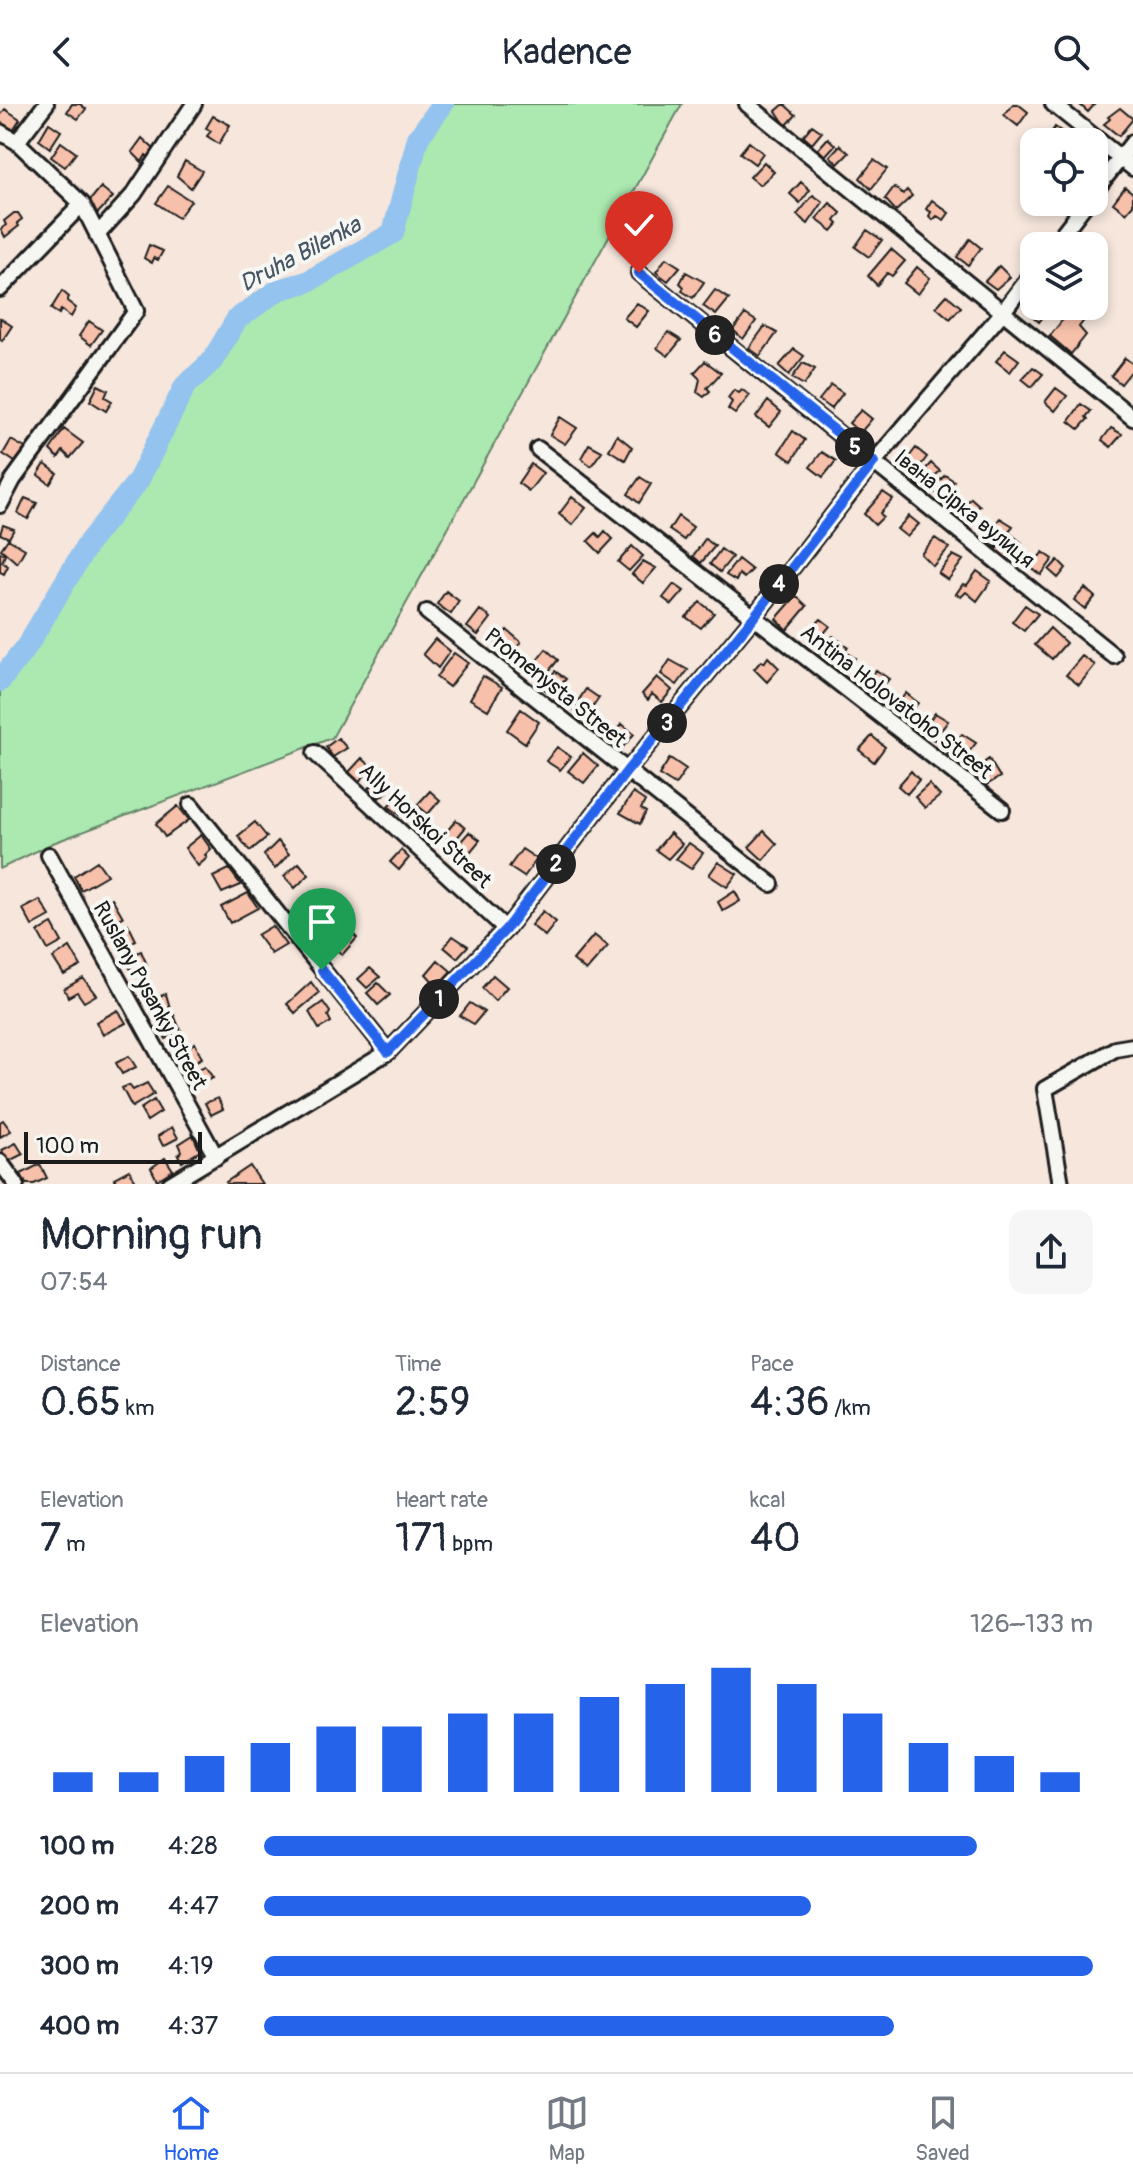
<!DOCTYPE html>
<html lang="en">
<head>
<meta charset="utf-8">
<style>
  body { margin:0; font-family:Pangolin,sans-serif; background:#f6f6f7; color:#1f2937; height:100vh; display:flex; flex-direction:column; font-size:30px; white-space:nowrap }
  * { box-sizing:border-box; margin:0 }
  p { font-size:26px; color:#747a83 }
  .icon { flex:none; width:44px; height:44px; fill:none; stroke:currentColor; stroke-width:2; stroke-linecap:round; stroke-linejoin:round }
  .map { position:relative; height:1080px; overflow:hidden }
  .sheet { display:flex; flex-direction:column; background:#fff; flex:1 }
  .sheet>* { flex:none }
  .fabs { position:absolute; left:1020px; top:24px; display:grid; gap:16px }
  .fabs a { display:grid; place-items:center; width:88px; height:88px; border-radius:16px; background:#fff; box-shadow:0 4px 12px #0003; font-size:40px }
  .scale { position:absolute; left:24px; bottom:20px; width:178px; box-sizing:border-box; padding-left:8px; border:4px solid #1c1c1c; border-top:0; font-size:22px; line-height:28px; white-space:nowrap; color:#1c1c1c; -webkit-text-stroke:6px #f6f6f2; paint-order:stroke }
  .pin { position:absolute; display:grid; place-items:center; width:68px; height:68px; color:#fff; margin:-82px -34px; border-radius:50% 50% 50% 0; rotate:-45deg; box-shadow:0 0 8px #0007 }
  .pin .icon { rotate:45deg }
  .km { position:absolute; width:40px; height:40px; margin:-20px; border-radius:50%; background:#222; color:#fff; font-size:22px; line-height:40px; text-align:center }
  .round { display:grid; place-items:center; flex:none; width:84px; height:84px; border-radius:16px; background:#f6f6f7 }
  .summary { display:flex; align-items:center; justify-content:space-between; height:136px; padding:0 40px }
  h1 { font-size:44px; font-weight:600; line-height:60px }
  .stats { display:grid; grid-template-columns:repeat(3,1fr); gap:12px; height:136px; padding:8px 40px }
  .stats div { display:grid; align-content:center }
  .stats b { font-size:40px; font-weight:600 }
  .stats small { font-size:22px; font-weight:400 }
  .stats p { font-size:22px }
  .chart { height:224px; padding:16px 40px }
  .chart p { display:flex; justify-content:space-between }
  .chart svg { width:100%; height:144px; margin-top:8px; stroke:#2563eb; stroke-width:6 }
  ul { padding:0 40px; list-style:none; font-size:26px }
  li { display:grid; grid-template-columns:128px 96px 1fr; align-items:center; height:60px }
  li i { height:20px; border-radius:10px; background:#2563eb }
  header { display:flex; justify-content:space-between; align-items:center; height:104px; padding:0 40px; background:#fff; font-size:36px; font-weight:600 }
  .tabs { display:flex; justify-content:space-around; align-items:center; height:112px; border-top:2px solid #e0e1e3; background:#fff; font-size:22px; color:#747a83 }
  .tabs a { display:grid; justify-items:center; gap:4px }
  .tabs .current { color:#2563eb }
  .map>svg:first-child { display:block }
  .green { fill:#abe9b0; stroke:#648266; stroke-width:2 }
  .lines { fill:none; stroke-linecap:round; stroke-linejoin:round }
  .river { stroke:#93c3ee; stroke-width:22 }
  .building { fill:#f7c0aa; stroke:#1c1c1c; stroke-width:2 }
  .street-casing { stroke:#1c1c1c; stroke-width:20 }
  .street { stroke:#f6f6f2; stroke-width:14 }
  .route-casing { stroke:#fff; stroke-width:16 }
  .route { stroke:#2563eb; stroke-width:10 }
  .labels { text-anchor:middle; stroke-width:8; stroke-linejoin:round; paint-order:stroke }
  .street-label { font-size:22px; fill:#1c1c1c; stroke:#f6f6f2 }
  .water-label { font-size:24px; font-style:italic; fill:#465666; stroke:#f6f6f2 }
</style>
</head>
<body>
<header><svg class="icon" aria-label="back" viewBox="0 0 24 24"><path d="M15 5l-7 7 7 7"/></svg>Kadence<svg class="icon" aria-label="search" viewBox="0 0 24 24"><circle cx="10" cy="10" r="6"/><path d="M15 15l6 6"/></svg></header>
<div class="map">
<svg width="1133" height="1080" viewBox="0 0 1133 1080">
  <rect width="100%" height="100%" fill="#f6e6dc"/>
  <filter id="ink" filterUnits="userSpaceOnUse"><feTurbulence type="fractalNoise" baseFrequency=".0125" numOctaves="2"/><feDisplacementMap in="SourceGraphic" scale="16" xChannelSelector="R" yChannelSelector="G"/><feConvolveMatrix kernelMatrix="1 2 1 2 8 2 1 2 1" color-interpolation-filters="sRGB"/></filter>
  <g filter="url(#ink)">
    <path class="green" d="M 443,0 L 682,0 L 332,634 L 53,739 L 0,765 L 0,577 L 27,542 L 89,438 L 138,377 L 185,282 L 212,257 L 237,215 L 278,186 L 307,178 L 393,129 L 418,34 Z"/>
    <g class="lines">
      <path class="river" d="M 0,577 L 27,542 L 89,438 L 138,377 L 185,282 L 212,257 L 237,215 L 278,186 L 307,178 L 393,129 L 418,34 L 443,0"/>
    </g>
    <path class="building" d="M 72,0 L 80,0 L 86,5 L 78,15 L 67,8 Z
      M 784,0 L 796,11 L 786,22 L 776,7 Z
      M 1013,0 L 1018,0 L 1028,8 L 1018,22 L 1004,11 Z
      M 1079,0 L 1095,0 L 1088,8 Z
      M 1120,4 L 1133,15 L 1119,32 L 1104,20 L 1110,15 L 1108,13 Z
      M 5,5 L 20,15 L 11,29 L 0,21 L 0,12 Z
      M 213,12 L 230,21 L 219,40 L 207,32 L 211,27 L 206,24 Z
      M 49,19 L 61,27 L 50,44 L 39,36 Z
      M 812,21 L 822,28 L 812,40 L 803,32 Z
      M 1055,23 L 1068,32 L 1063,38 L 1045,38 Z
      M 142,34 L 156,47 L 151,55 L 146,51 L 142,58 L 132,48 Z
      M 828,34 L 835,41 L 825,52 L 818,45 Z
      M 61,38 L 76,49 L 65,63 L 51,53 Z
      M 749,38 L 763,49 L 755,60 L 740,49 Z
      M 840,41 L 849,49 L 838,60 L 830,52 Z
      M 874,56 L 887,65 L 871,85 L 860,74 Z
      M 185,57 L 202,67 L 191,84 L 177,72 Z
      M 764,58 L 774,68 L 760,81 L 750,73 Z
      M 801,78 L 810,86 L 800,99 L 790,90 Z
      M 168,82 L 191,97 L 178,114 L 156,99 Z
      M 101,83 L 113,93 L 97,110 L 87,100 Z
      M 894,83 L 903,90 L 907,86 L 912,92 L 896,107 L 885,95 Z
      M 1125,83 L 1133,89 L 1133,101 L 1126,109 L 1113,99 Z
      M 813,91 L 823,98 L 808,120 L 797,111 Z
      M 932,96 L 949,109 L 944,116 L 937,112 L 933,116 L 929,112 L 931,108 L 926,105 Z
      M 830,99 L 841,109 L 835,117 L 838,120 L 832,127 L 816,115 Z
      M 14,109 L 18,109 L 22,115 L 17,119 L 19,122 L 5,133 L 1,125 L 6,121 L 4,117 Z
      M 867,126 L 882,136 L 869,153 L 855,143 Z
      M 970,135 L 981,144 L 968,161 L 957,153 Z
      M 149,141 L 163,147 L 158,156 L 154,154 L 152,159 L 144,154 Z
      M 891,145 L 905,157 L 892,172 L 887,169 L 877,181 L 868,172 Z
      M 666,154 L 680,163 L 668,177 L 656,168 Z
      M 999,162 L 1010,173 L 996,185 L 985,177 Z
      M 917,163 L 930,174 L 918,190 L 904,179 Z
      M 686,168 L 704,178 L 693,194 L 682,187 L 684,183 L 680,179 Z
      M 715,186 L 729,195 L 716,211 L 703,202 Z
      M 62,187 L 69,193 L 67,197 L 76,204 L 71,213 L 61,206 L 59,210 L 51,205 Z
      M 947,191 L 961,203 L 950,215 L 936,203 Z
      M 637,199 L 649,207 L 636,223 L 624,214 Z
      M 1034,200 L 1034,202 L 1052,202 L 1039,218 L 1028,208 Z
      M 1071,205 L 1085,215 L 1079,223 L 1086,231 L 1071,250 L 1050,232 Z
      M 745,210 L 756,217 L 743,235 L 733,226 Z
      M 0,214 L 12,222 L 2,237 L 0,235 Z
      M 89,217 L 102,226 L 91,241 L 79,232 Z
      M 765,222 L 777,229 L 760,252 L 749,244 Z
      M 668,228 L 681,236 L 668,252 L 657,244 Z
      M 794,245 L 804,252 L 789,271 L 779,262 Z
      M 1005,246 L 1019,256 L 1010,268 L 996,257 Z
      M 1125,254 L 1133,260 L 1133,265 L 1121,280 L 1111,272 Z
      M 705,257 L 721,269 L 707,284 L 710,287 L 704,293 L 697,288 L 700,275 L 694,269 Z
      M 803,259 L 815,265 L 804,281 L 792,274 Z
      M 1033,263 L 1043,270 L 1032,283 L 1022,275 Z
      M 98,281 L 108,286 L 105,293 L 112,297 L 106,307 L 90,297 Z
      M 831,281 L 843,289 L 831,305 L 819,296 Z
      M 1056,284 L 1067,292 L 1055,307 L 1045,298 Z
      M 734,286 L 739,289 L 742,286 L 750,291 L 735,310 L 728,305 L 732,298 L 728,294 Z
      M 768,297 L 781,308 L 769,323 L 756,313 Z
      M 1081,300 L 1091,307 L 1086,313 L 1088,315 L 1079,325 L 1069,317 Z
      M 861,306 L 872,315 L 860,329 L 849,319 Z
      M 560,313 L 577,324 L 565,340 L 550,331 Z
      M 1111,324 L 1122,330 L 1111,343 L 1102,336 Z
      M 64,325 L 83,339 L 70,354 L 63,347 L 58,354 L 50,346 Z
      M 793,327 L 805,336 L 792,357 L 779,348 Z
      M 617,331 L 632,343 L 625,356 L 609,346 Z
      M 11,336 L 27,345 L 18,360 L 3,350 Z
      M 589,340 L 602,347 L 591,362 L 581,354 Z
      M 916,344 L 927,353 L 913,371 L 902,362 Z
      M 822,348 L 836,357 L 823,373 L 810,363 Z
      M 931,359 L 940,367 L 922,385 L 915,377 Z
      M 45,360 L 57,369 L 50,380 L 38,371 Z
      M 531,360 L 543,369 L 529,387 L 518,379 Z
      M 945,371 L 954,377 L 941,392 L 931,386 Z
      M 640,373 L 651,380 L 639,399 L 628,390 Z
      M 883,388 L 893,395 L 880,409 L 883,413 L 875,421 L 864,410 Z
      M 572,393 L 586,404 L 572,421 L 559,410 Z
      M 25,394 L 37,399 L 28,415 L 18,409 Z
      M 971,394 L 980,402 L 968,412 L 961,405 Z
      M 678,412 L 693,423 L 684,436 L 669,426 Z
      M 909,412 L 919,420 L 907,433 L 897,425 Z
      M 1000,414 L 1013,422 L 996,443 L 984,434 Z
      M 3,421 L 14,425 L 9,434 L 0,430 Z
      M 605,427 L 613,435 L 600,449 L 588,437 L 596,429 L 600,433 Z
      M 1011,430 L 1022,439 L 1006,456 L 996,446 Z
      M 935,434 L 949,444 L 933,462 L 921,450 Z
      M 8,435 L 25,445 L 17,459 L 1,445 Z
      M 705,435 L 715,442 L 701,459 L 693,452 Z
      M 632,442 L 643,452 L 629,467 L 618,458 Z
      M 721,445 L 732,453 L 720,468 L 710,460 Z
      M 0,448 L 5,451 L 2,458 L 8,462 L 4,470 L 0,468 Z
      M 1043,448 L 1053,455 L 1041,471 L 1030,463 Z
      M 953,451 L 963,456 L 948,476 L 938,469 Z
      M 738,455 L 752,466 L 744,474 L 739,470 L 736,477 L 726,471 Z
      M 1058,456 L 1066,464 L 1058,474 L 1049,466 Z
      M 643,457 L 656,464 L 643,479 L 632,470 Z
      M 977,467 L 991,477 L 977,497 L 966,488 L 961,493 L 956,490 L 963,480 L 967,481 Z
      M 674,480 L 684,487 L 672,501 L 663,494 Z
      M 1085,484 L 1095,493 L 1085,505 L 1074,496 Z
      M 446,487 L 459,497 L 451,510 L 437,500 Z
      M 796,492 L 807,502 L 787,526 L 776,515 Z
      M 700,498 L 714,509 L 701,524 L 686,513 Z
      M 1025,501 L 1038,510 L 1024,527 L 1012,518 Z
      M 480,506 L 491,514 L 478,531 L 467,523 Z
      M 821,515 L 830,522 L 821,533 L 811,525 Z
      M 1050,524 L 1066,539 L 1052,555 L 1035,541 Z
      M 507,526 L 521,538 L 515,546 L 509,542 L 505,549 L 495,540 Z
      M 833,532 L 848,543 L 833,559 L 819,548 Z
      M 435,535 L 450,547 L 438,564 L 423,550 Z
      M 546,545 L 558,556 L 540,578 L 528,568 Z
      M 845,548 L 855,554 L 845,567 L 835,559 Z
      M 454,549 L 468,559 L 449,583 L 436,573 Z
      M 1082,552 L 1095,561 L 1079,581 L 1066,571 Z
      M 768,553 L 779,564 L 767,578 L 754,565 L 761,557 L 764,559 Z
      M 670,556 L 688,566 L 677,581 L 661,570 Z
      M 876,566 L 889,575 L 876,591 L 865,581 Z
      M 555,567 L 566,575 L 552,591 L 542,583 Z
      M 483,572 L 502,583 L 488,606 L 470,595 Z
      M 657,573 L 672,586 L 662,598 L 652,590 L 648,596 L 642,590 Z
      M 586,585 L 599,594 L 585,614 L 573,605 Z
      M 906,589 L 918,599 L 911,608 L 906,604 L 901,610 L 895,603 Z
      M 521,605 L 539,618 L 525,639 L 507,626 Z
      M 935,609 L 948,617 L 934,636 L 921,627 Z
      M 622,620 L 634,630 L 622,644 L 610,633 Z
      M 962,630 L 976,639 L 961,658 L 947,649 Z
      M 872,632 L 885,643 L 874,658 L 859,646 Z
      M 338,634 L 347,644 L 333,653 L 326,643 Z
      M 557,643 L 571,653 L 560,666 L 546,657 Z
      M 583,649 L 598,662 L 584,679 L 568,667 Z
      M 362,654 L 373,664 L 358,678 L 349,668 Z
      M 670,654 L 686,665 L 675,681 L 659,671 Z
      M 989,655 L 1000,673 L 985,682 L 973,667 Z
      M 911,667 L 919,676 L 907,690 L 898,682 Z
      M 383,672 L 394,683 L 379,694 L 369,684 Z
      M 929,680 L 940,692 L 925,704 L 915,693 Z
      M 430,687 L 440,696 L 428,710 L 417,701 Z
      M 633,689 L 645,697 L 641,705 L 646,708 L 640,720 L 620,709 Z
      M 400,690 L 410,699 L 400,711 L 388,702 Z
      M 178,702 L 189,716 L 165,733 L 156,720 Z
      M 456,716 L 465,724 L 452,740 L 443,732 Z
      M 255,718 L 267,733 L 250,747 L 238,732 Z
      M 764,727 L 777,740 L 763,756 L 749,743 Z
      M 469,728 L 480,736 L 466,753 L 455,744 Z
      M 670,729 L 682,740 L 668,755 L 656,746 Z
      M 201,731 L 211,745 L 205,751 L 207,754 L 198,762 L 185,744 Z
      M 278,737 L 289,750 L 275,765 L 264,751 Z
      M 689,739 L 703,749 L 691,765 L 676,755 Z
      M 522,745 L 537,755 L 524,773 L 509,763 Z
      M 401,746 L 409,754 L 399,766 L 390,758 Z
      M 97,757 L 107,771 L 81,786 L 74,772 Z
      M 718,758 L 737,770 L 727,783 L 709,771 Z
      M 299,759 L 309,771 L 295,784 L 284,772 Z
      M 229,765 L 241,781 L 222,789 L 213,773 Z
      M 328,787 L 341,796 L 327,815 L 313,804 Z
      M 735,787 L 740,797 L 723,807 L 718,798 Z
      M 248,789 L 258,804 L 230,819 L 221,803 Z
      M 112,794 L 123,813 L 105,822 L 95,804 Z
      M 40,796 L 50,812 L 32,822 L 23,805 Z
      M 543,807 L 556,818 L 545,832 L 531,821 Z
      M 52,820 L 62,838 L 48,846 L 38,828 Z
      M 128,820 L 136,836 L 119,845 L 111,829 Z
      M 272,822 L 286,841 L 271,850 L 257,831 Z
      M 347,824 L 357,834 L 342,851 L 332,840 Z
      M 594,831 L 608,842 L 586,867 L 573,856 Z
      M 453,832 L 468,842 L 457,854 L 444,843 Z
      M 70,843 L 81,862 L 64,871 L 53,854 Z
      M 141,847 L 147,861 L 132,868 L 125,854 Z
      M 438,856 L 451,867 L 437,882 L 426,870 Z
      M 370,864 L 380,873 L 367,884 L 358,875 Z
      M 493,871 L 507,883 L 495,897 L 482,884 Z
      M 83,874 L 96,891 L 84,898 L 77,888 L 68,893 L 64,885 Z
      M 311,878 L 319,889 L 295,909 L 287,900 Z
      M 378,879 L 390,891 L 378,901 L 367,889 Z
      M 166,890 L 170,904 L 156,908 L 151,895 Z
      M 323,898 L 330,908 L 328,912 L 331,918 L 319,925 L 309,908 Z
      M 470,899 L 484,908 L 474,920 L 460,912 Z
      M 118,906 L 126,919 L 103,931 L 96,918 Z
      M 174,911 L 181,928 L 166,935 L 158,919 Z
      M 195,939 L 202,954 L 182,964 L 178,954 L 188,949 L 186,944 Z
      M 129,952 L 136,963 L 122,970 L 116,959 Z
      M 205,962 L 213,974 L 195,982 L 188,970 Z
      M 147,979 L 154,990 L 132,1003 L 122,984 L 129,981 L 133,986 Z
      M 218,994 L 223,1005 L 211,1011 L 205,999 Z
      M 154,996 L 161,1008 L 147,1017 L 140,1005 Z
      M 3,1016 L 11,1027 L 0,1033 L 0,1018 Z
      M 172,1023 L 178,1034 L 163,1042 L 158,1032 Z
      M 193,1031 L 200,1047 L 182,1058 L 178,1051 L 182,1047 L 179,1040 Z
      M 16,1039 L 23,1050 L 7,1058 L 2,1046 Z
      M 165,1054 L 173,1066 L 157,1076 L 151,1064 Z
      M 40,1060 L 47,1074 L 34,1080 L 26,1080 L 21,1070 Z
      M 250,1062 L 262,1080 L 227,1080 L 226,1078 Z
      M 129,1066 L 138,1080 L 118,1080 L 114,1074 Z"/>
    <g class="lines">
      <g class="street-casing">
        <path id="street" d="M 747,0 L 1133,314
          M 1053,0 L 1133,64
          M 0,28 L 17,38 L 82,100 L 136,207 L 13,376 L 0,401
          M 17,38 L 46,0
          M 1094,88 L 1133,38
          M 97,131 L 134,90 L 194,0
          M 1053,142 L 1087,98
          M 639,169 L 1114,552
          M 0,185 L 82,100
          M 538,345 L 1002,706
          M 427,508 L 771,780
          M 315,649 L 506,825
          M 191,701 L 388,948
          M 49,751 L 216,1053
          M 0,1058 L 16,1080
          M 170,1080 L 388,948 L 506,825 L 627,667 L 753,514 L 874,358 L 1002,209 L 1034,167
          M 1061,1080 L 1045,985 L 1115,945 L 1133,942"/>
      </g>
      <use href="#street" class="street"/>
    </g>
  </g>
  <g class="lines" filter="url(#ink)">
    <g class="route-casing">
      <path id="route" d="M 322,866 L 388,948 L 506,825 L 627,667 L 753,514 L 874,358 L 639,169"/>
    </g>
    <use href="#route" class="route"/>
  </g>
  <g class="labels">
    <g class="street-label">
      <text transform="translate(965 404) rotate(39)" y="8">Івана Сірка вулиця</text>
      <text transform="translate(556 583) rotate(39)" y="8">Promenysta Street</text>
      <text transform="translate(897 597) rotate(38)" y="8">Antina Holovatoho Street</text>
      <text transform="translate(426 721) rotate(43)" y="8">Ally Horskoi Street</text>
      <text transform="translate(151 891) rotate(61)" y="8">Ruslany Pysanky Street</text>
    </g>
    <g class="water-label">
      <text transform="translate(300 150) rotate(-28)" y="8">Druha Bilenka</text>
    </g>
  </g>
</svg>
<div class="fabs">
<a><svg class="icon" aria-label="locate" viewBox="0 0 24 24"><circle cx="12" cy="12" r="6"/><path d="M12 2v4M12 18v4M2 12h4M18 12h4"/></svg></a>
<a><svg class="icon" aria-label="layers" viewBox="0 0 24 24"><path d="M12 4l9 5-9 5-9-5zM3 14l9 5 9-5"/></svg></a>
</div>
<div class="scale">100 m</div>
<div class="pin" style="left:322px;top:866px;background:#1e9e55"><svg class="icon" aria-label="arrive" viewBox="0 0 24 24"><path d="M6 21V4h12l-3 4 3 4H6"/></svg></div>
<div class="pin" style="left:639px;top:169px;background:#d93025"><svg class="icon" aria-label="check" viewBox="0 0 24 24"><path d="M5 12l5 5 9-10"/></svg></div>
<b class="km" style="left:439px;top:895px">1</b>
<b class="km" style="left:556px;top:760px">2</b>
<b class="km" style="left:667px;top:619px">3</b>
<b class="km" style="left:779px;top:480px">4</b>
<b class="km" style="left:855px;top:343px">5</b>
<b class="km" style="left:715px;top:231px">6</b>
</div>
<section class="sheet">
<div class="summary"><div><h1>Morning run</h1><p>07:54</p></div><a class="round"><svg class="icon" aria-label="share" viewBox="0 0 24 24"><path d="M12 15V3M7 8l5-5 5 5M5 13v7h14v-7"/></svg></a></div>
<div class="stats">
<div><p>Distance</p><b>0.65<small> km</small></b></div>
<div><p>Time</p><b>2:59</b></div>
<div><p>Pace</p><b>4:36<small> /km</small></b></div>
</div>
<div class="stats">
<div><p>Elevation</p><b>7<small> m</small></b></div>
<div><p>Heart rate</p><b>171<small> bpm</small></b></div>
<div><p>kcal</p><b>40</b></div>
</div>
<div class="chart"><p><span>Elevation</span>126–133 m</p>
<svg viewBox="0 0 160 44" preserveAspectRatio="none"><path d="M5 44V38M15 44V38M25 44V33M35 44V29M45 44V24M55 44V24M65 44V20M75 44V20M85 44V15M95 44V11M105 44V6M115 44V11M125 44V20M135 44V29M145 44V33M155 44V38"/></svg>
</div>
<ul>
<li><b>100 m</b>4:28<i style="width:86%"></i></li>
<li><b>200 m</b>4:47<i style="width:66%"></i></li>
<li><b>300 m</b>4:19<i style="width:100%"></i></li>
<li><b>400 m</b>4:37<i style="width:76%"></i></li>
</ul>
</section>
<nav class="tabs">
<a class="current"><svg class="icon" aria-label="home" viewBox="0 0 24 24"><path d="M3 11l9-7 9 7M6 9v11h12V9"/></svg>Home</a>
<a><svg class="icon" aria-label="map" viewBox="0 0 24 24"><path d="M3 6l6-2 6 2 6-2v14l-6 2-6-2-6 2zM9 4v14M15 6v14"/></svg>Map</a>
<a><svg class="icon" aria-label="saved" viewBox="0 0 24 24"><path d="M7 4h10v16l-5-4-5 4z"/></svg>Saved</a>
</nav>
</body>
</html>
